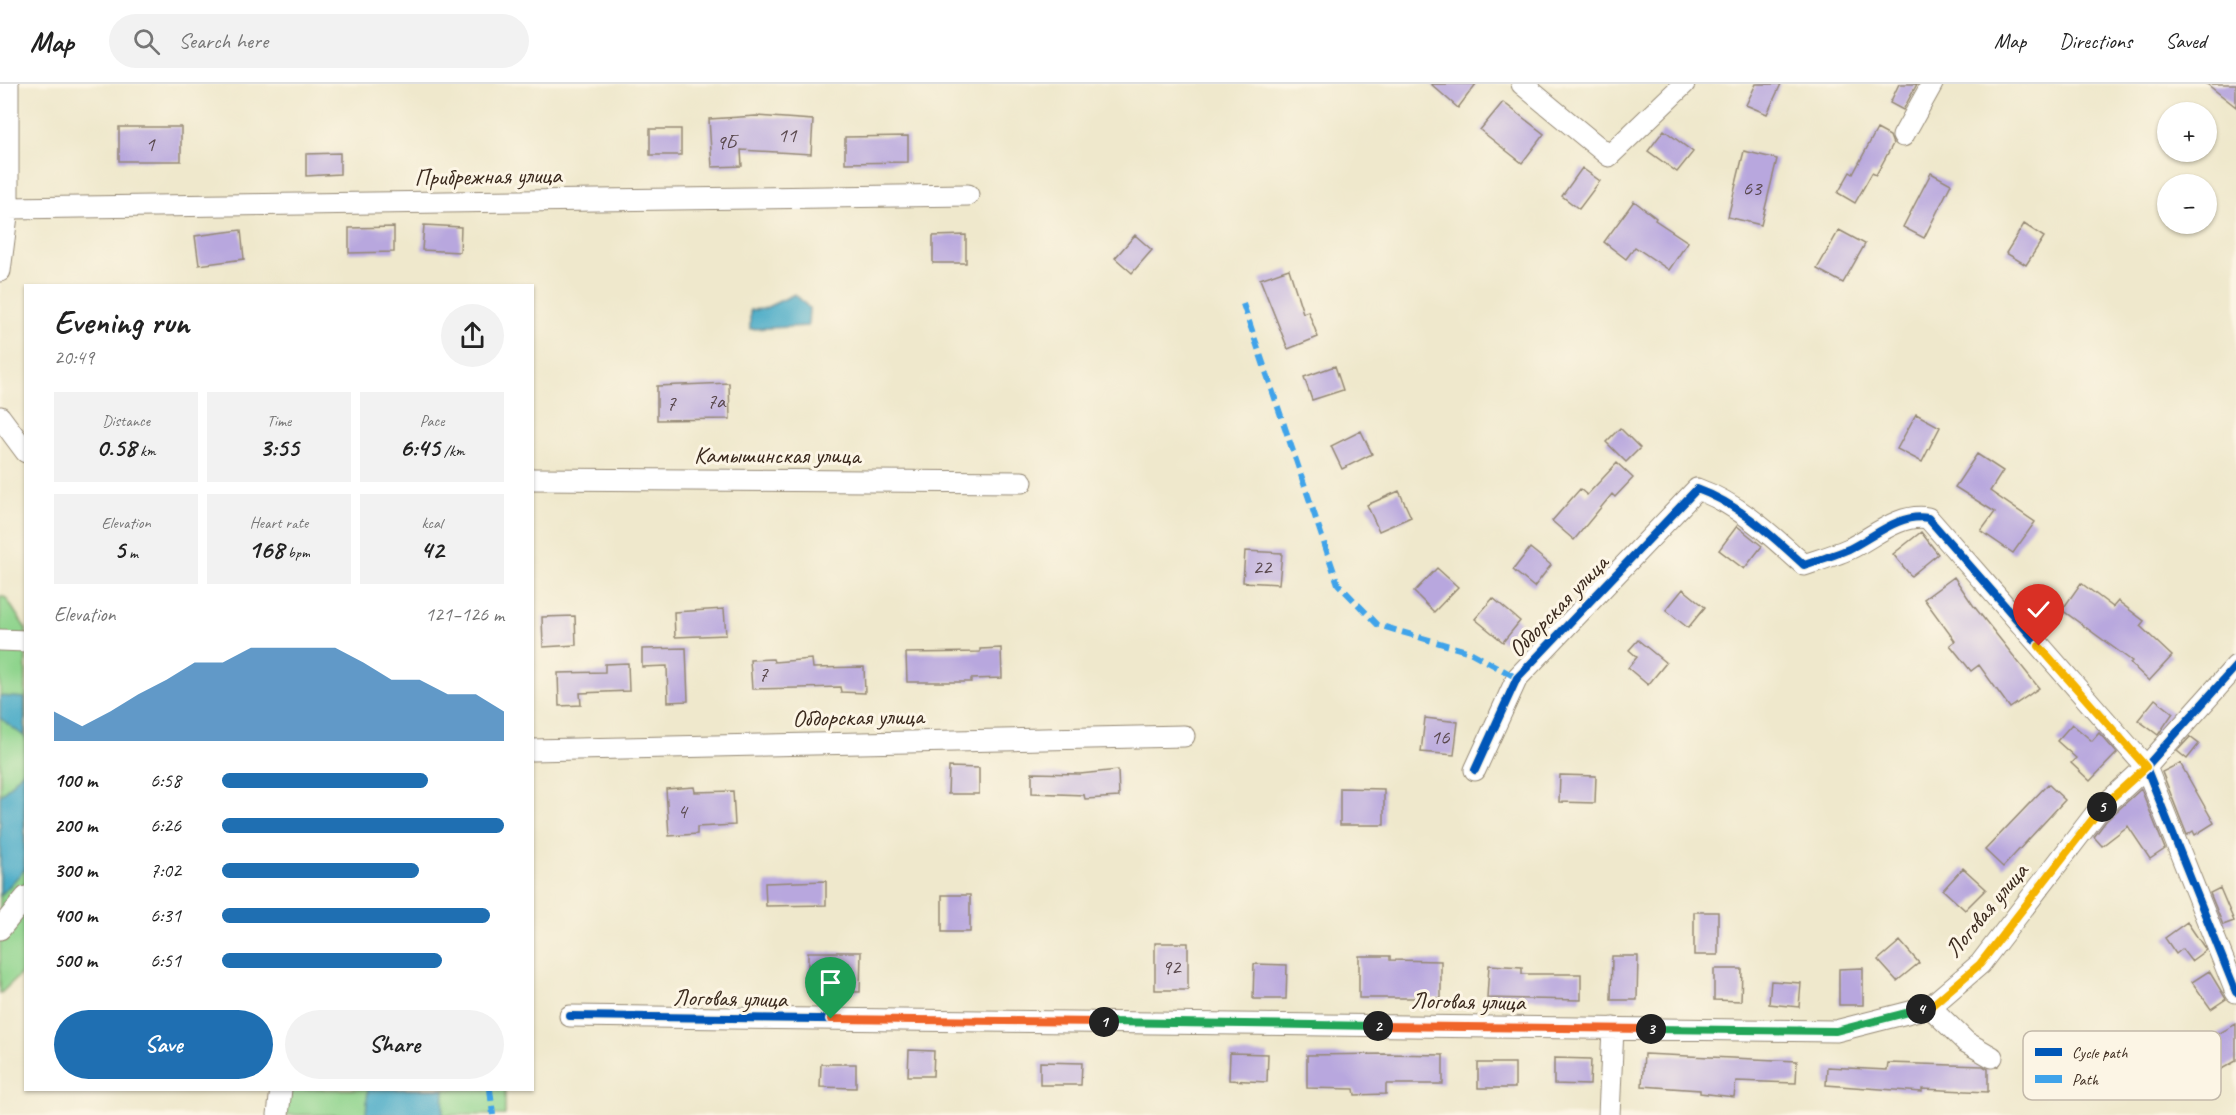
<!DOCTYPE html>
<html lang="en">
<head>
<meta charset="utf-8">
<style>
  body { margin:0; font-family:Caveat,sans-serif; background:#f2f2f2; color:#222; height:100vh; display:flex; flex-direction:column; font-size:22px; white-space:nowrap }
  * { box-sizing:border-box; margin:0 }
  p { font-size:20px; color:#767676 }
  .icon { flex:none; width:33px; height:33px; fill:none; stroke:currentColor; stroke-width:2; stroke-linecap:round; stroke-linejoin:round }
  .map { position:relative; flex:1; overflow:hidden }
  .details { position:absolute; left:24px; top:200px; width:510px; height:807px; display:flex; flex-direction:column; background:#fff; border-radius:0px; box-shadow:0 2px 4px #0004 }
  .details>* { flex:none }
  .tools { position:absolute; left:2157px; top:18px; display:grid; gap:12px }
  .tools a { display:grid; place-items:center; width:60px; height:60px; border-radius:50%; background:#fff; box-shadow:0 2px 4px #0004; font-size:30px }
  .pin { position:absolute; display:grid; place-items:center; width:51px; height:51px; color:#fff; margin:-62px -26px; border-radius:50% 50% 50% 0; rotate:-45deg; box-shadow:0 0 6px #0007 }
  .pin .icon { rotate:45deg }
  .km { position:absolute; width:30px; height:30px; margin:-15px; border-radius:50%; background:#222; color:#fff; font-size:16px; line-height:30px; text-align:center }
  .round { display:grid; place-items:center; flex:none; width:63px; height:63px; border-radius:32px; background:#f2f2f2 }
  .headline { display:flex; align-items:center; justify-content:space-between; height:102px; padding:0 30px }
  h1 { font-size:33px; font-weight:800; line-height:45px }
  .metrics { display:grid; grid-template-columns:repeat(3,1fr); gap:9px; height:102px; padding:6px 30px }
  .metrics div { display:grid; align-content:center; border-radius:0px; background:#f2f2f2; text-align:center }
  .metrics b { font-size:26px; font-weight:800 }
  .metrics small { font-size:16px; font-weight:400 }
  .metrics p { font-size:16px }
  .chart { height:168px; padding:12px 30px }
  .chart p { display:flex; justify-content:space-between }
  .chart svg { width:100%; height:108px; margin-top:6px; fill:#1f6fb2; opacity:.7 }
  .button { display:flex; gap:12px; margin-top:auto; padding:12px 30px }
  .button a { flex:1; height:69px; border-radius:36px; background:#1f6fb2; color:#fff; font-size:24px; font-weight:800; line-height:69px; text-align:center }
  .button a+a { background:#f2f2f2; color:#222 }
  ul { padding:0 30px; list-style:none; font-size:20px }
  li { display:grid; grid-template-columns:96px 72px 1fr; align-items:center; height:45px }
  li i { height:15px; border-radius:8px; background:#1f6fb2 }
  header { display:flex; align-items:center; gap:36px; box-sizing:border-box; height:84px; padding:0 30px; background:#fff; border-bottom:2px solid #e0e0e0 }
  header strong { font-size:28px }
  nav { display:flex; gap:33px; margin-inline-start:auto; font-size:21px }
  .search { width:420px; height:54px; background:#f2f2f2; display:flex; align-items:center; gap:15px; box-sizing:border-box; padding:0 21px; border-radius:33px; color:#767676; font-size:22px }
  .map>svg:first-child { display:block }
  .green { fill:#8fd48d; stroke:#657f56; stroke-width:1.5 }
  .water { fill:#48abc7; stroke:#426a72; stroke-width:1.5 }
  .building { fill:#b8a7de }
  .lines { fill:none; stroke-linecap:round; stroke-linejoin:round }
  .street-casing { stroke:#958975; stroke-width:23 }
  .street { stroke:#fff; stroke-width:21 }
  .quiet { stroke:#3fa3ea; stroke-width:6; stroke-dasharray:12 6; stroke-linecap:butt }
  .cycleway-casing { stroke:#fcf5e5; stroke-width:11 }
  .cycleway { stroke:#0057b8; stroke-width:8 }
  .split-1-casing { stroke:#fff; stroke-width:12 }
  .split-2-casing { stroke:#fff; stroke-width:12 }
  .split-3-casing { stroke:#fff; stroke-width:12 }
  .split-4-casing { stroke:#fff; stroke-width:12 }
  .split-5-casing { stroke:#fff; stroke-width:12 }
  .split-6-casing { stroke:#fff; stroke-width:12 }
  .split-1 { stroke:#f0652b; stroke-width:8 }
  .split-2 { stroke:#22a559; stroke-width:8 }
  .split-3 { stroke:#f0652b; stroke-width:8 }
  .split-4 { stroke:#22a559; stroke-width:8 }
  .split-5 { stroke:#f5b400; stroke-width:8 }
  .split-6 { stroke:#f5b400; stroke-width:8 }
  .labels { text-anchor:middle; stroke-width:6; stroke-linejoin:round; paint-order:stroke }
  .number-label { font-size:21px; fill:#5a494e }
  .street-label { font-size:24px; fill:#3b2a1e; stroke:#fcf5e5 }
  .key { fill:#fcf5e5; stroke:#c2b8a9; stroke-width:1.5 }
  .key-label { font-size:16px; fill:#3b2a1e }
</style>
</head>
<body>
<header>
<strong>Map</strong>
<div class="search"><svg class="icon" aria-label="search" viewBox="0 0 24 24"><circle cx="10" cy="10" r="6"/><path d="M15 15l6 6"/></svg>Search here</div>
<nav><a>Map</a><a>Directions</a><a>Saved</a></nav>
</header>
<div class="map">
<svg width="2236" height="1031" viewBox="0 0 2236 1031">
  <rect width="100%" height="100%" fill="#fcf5e5"/>
  <filter id="ink" filterUnits="userSpaceOnUse"><feTurbulence type="fractalNoise" baseFrequency=".0167" numOctaves="2"/><feDisplacementMap in="SourceGraphic" scale="12" xChannelSelector="R" yChannelSelector="G"/><feConvolveMatrix kernelMatrix="1 2 1 2 8 2 1 2 1" color-interpolation-filters="sRGB"/></filter>
  <filter id="wash" filterUnits="userSpaceOnUse"><feTurbulence type="fractalNoise" baseFrequency=".008" numOctaves="4" result="noise"/><feDisplacementMap in="SourceGraphic" scale="24" xChannelSelector="R" yChannelSelector="G"/><feGaussianBlur stdDeviation="1.35" result="paint"/><feColorMatrix in="noise" values="0 0 0 0 0 0 0 0 0 0 0 0 0 0 0 0 0 1.4 0 .05"/><feComposite in="paint" operator="in"/></filter>
  <g filter="url(#wash)">
    <rect width="100%" height="100%" fill="#efe8cc"/>
    <path class="green" d="M 0,512 L 6,514 L 26,545 L 25,886 L 0,910 Z
      M 274,1005 L 505,1005 L 505,1031 L 272,1031 Z"/>
    <path class="water" d="M 795,210 L 809,224 L 808,242 L 750,245 L 750,226 L 763,225 Z
      M 0,612 L 25,614 L 25,653 L 0,634 Z
      M 25,685 L 25,785 L 0,812 L 0,712 Z
      M 368,1005 L 444,1005 L 443,1031 L 366,1031 Z"/>
    <g id="blocks">
      <path class="building" d="M 1431,0 L 1476,0 L 1458,24 Z
        M 1756,0 L 1781,0 L 1767,30 L 1746,21 Z
        M 1899,0 L 1917,0 L 1903,26 L 1890,19 Z
        M 2207,0 L 2236,0 L 2236,23 Z
        M 1503,18 L 1544,50 L 1522,79 L 1480,46 Z
        M 756,32 L 813,36 L 811,70 L 741,66 L 742,82 L 712,83 L 709,35 Z
        M 119,43 L 181,43 L 181,77 L 119,77 Z
        M 650,45 L 681,45 L 681,71 L 650,71 Z
        M 1877,45 L 1890,52 L 1893,60 L 1876,91 L 1872,89 L 1855,119 L 1838,109 L 1850,88 L 1853,90 Z
        M 1664,46 L 1693,68 L 1677,88 L 1648,67 Z
        M 908,52 L 908,78 L 845,79 L 845,53 Z
        M 1744,67 L 1777,75 L 1761,141 L 1728,133 Z
        M 340,69 L 340,90 L 306,92 L 306,70 Z
        M 1582,84 L 1600,97 L 1579,125 L 1562,112 Z
        M 1931,89 L 1951,100 L 1924,154 L 1903,143 Z
        M 1634,117 L 1656,134 L 1655,136 L 1688,158 L 1669,186 L 1635,163 L 1626,175 L 1604,158 Z
        M 2024,140 L 2044,153 L 2026,181 L 2006,169 Z
        M 424,141 L 461,143 L 460,168 L 422,166 Z
        M 394,143 L 394,168 L 349,169 L 349,144 Z
        M 241,146 L 244,175 L 199,181 L 195,152 Z
        M 1839,146 L 1865,160 L 1843,199 L 1817,185 Z
        M 966,151 L 966,179 L 933,179 L 933,152 Z
        M 1135,151 L 1152,166 L 1132,189 L 1115,174 Z
        M 1289,185 L 1303,229 L 1308,227 L 1318,253 L 1288,265 L 1260,195 Z
        M 1335,282 L 1343,306 L 1312,316 L 1304,293 Z
        M 729,299 L 730,335 L 657,336 L 657,302 Z
        M 1916,330 L 1940,343 L 1922,378 L 1897,365 Z
        M 1620,344 L 1640,364 L 1626,378 L 1606,358 Z
        M 1361,347 L 1372,370 L 1342,385 L 1331,362 Z
        M 1977,370 L 2003,387 L 1990,407 L 2035,438 L 2013,469 L 1981,447 L 1995,428 L 1955,403 Z
        M 1617,379 L 1633,394 L 1615,413 L 1612,410 L 1574,456 L 1552,437 L 1580,405 L 1587,411 Z
        M 1399,407 L 1411,433 L 1379,447 L 1367,421 Z
        M 1737,442 L 1762,462 L 1744,485 L 1719,466 Z
        M 1921,448 L 1938,470 L 1911,492 L 1893,470 Z
        M 1530,464 L 1551,481 L 1534,503 L 1513,486 Z
        M 1245,467 L 1282,469 L 1279,500 L 1243,498 Z
        M 1437,484 L 1458,503 L 1434,528 L 1414,508 Z
        M 1954,493 L 1973,521 L 2039,604 L 2010,624 L 1979,581 L 1971,587 L 1950,561 L 1955,557 L 1924,515 Z
        M 2081,499 L 2113,523 L 2118,517 L 2144,537 L 2140,542 L 2172,572 L 2149,597 L 2130,579 L 2132,577 L 2062,526 Z
        M 1683,505 L 1705,523 L 1688,544 L 1666,526 Z
        M 1493,514 L 1520,537 L 1503,558 L 1475,535 Z
        M 724,525 L 726,551 L 675,553 L 674,528 Z
        M 575,532 L 576,561 L 543,563 L 542,533 Z
        M 1638,556 L 1666,579 L 1648,601 L 1628,584 L 1637,573 L 1629,566 Z
        M 686,564 L 688,617 L 668,618 L 667,582 L 642,583 L 642,565 Z
        M 1001,564 L 1002,594 L 971,595 L 971,598 L 907,598 L 906,569 L 980,568 L 980,565 Z
        M 773,575 L 774,578 L 812,575 L 813,584 L 864,583 L 865,609 L 841,608 L 840,603 L 752,605 L 750,576 Z
        M 628,579 L 629,607 L 580,609 L 581,621 L 559,622 L 558,589 L 605,588 L 605,580 Z
        M 2155,615 L 2173,629 L 2158,651 L 2138,636 Z
        M 1425,634 L 1458,638 L 1454,671 L 1421,668 Z
        M 2072,640 L 2092,657 L 2099,649 L 2117,669 L 2090,697 L 2071,679 L 2076,674 L 2057,657 Z
        M 2190,653 L 2199,660 L 2187,675 L 2177,667 Z
        M 2180,679 L 2214,739 L 2195,751 L 2193,747 L 2187,751 L 2162,688 Z
        M 949,683 L 979,684 L 979,710 L 948,710 Z
        M 1118,686 L 1119,713 L 1085,715 L 1084,711 L 1032,709 L 1032,689 L 1080,690 Z
        M 1560,691 L 1596,692 L 1595,719 L 1559,718 Z
        M 2048,700 L 2065,716 L 2003,783 L 1985,766 Z
        M 694,703 L 695,708 L 733,707 L 735,741 L 697,743 L 697,750 L 669,752 L 666,705 Z
        M 1340,704 L 1384,705 L 1384,741 L 1340,741 Z
        M 2141,705 L 2165,765 L 2150,775 L 2128,742 L 2102,762 L 2094,753 L 2106,737 Z
        M 1963,784 L 1986,805 L 1965,826 L 1943,806 Z
        M 826,797 L 826,821 L 766,822 L 765,799 Z
        M 2220,804 L 2234,837 L 2223,841 L 2210,809 Z
        M 942,811 L 970,811 L 970,848 L 942,848 Z
        M 1694,828 L 1718,828 L 1718,871 L 1694,871 Z
        M 2187,838 L 2206,866 L 2191,877 L 2182,865 L 2176,870 L 2165,854 Z
        M 1900,857 L 1919,879 L 1897,897 L 1878,876 Z
        M 1155,859 L 1188,859 L 1188,906 L 1155,906 Z
        M 808,868 L 861,868 L 860,908 L 814,907 L 814,895 L 808,895 Z
        M 1359,872 L 1390,872 L 1390,876 L 1441,877 L 1441,914 L 1359,914 Z
        M 1612,872 L 1638,872 L 1637,916 L 1611,916 Z
        M 1254,880 L 1287,881 L 1286,915 L 1253,915 Z
        M 1489,881 L 1522,883 L 1522,890 L 1581,890 L 1581,916 L 1487,914 Z
        M 1863,884 L 1863,921 L 1839,921 L 1839,885 Z
        M 1714,885 L 1742,885 L 1741,917 L 1714,916 Z
        M 2209,887 L 2226,915 L 2211,925 L 2192,898 Z
        M 1771,897 L 1801,899 L 1799,923 L 1769,920 Z
        M 2236,940 L 2236,977 L 2218,987 L 2202,959 Z
        M 909,966 L 934,967 L 933,992 L 908,992 Z
        M 1230,969 L 1268,970 L 1267,998 L 1229,996 Z
        M 1385,970 L 1443,971 L 1443,1000 L 1386,1000 L 1386,1010 L 1355,1011 L 1354,1005 L 1307,1004 L 1307,971 Z
        M 1644,970 L 1797,977 L 1796,999 L 1736,997 L 1734,1013 L 1700,1009 L 1700,1006 L 1642,1002 Z
        M 1554,974 L 1591,975 L 1590,1001 L 1554,1000 Z
        M 1040,978 L 1082,979 L 1081,1001 L 1040,1001 Z
        M 1478,979 L 1515,979 L 1515,1004 L 1478,1004 Z
        M 1888,979 L 1983,982 L 1988,985 L 1988,1008 L 1922,1005 L 1922,1008 L 1826,1001 L 1827,983 L 1887,986 Z
        M 821,980 L 856,980 L 856,1004 L 820,1003 Z"/>
    </g>
  </g>
  <g filter="url(#ink)">
    <use href="#blocks" fill-opacity="0" stroke="#958975" stroke-width="1.5"/>
    <g class="lines">
      <g class="street-casing">
        <path id="street" d="M 1522,0 L 1609,72 L 1684,0
          M 1903,52 L 1932,0
          M 8,124 L 968,111
          M 0,187 L 8,124 L 8,0
          M 0,333 L 26,368
          M 532,395 L 1022,398
          M 0,556 L 26,557
          M 532,666 L 1184,652
          M 1475,686 L 1517,594 L 1697,405 C 1739,420 1772,452 1804,481 C 1819,476 1835,471 1849,465 C 1874,453 1899,429 1928,434 L 2146,683 L 2236,908
          M 0,845 L 26,813
          M 1930,923 L 1966,958 L 1992,973
          M 570,932 L 1836,947 L 1930,923 L 1980,880 L 2097,728 L 2146,683 L 2236,582
          M 278,1031 L 281,1005
          M 1609,1031 L 1613,944"/>
      </g>
      <use href="#street" class="street"/>
      <path class="quiet" d="M 1243,220 L 1338,500 L 1378,541 L 1470,568 L 1517,594
        M 490,1005 L 493,1031"/>
      <g class="cycleway-casing">
        <path id="cycleway" d="M 1475,686 L 1517,594 L 1697,405 C 1739,420 1772,452 1804,481 C 1819,476 1835,471 1849,465 C 1874,453 1899,429 1928,434 L 2146,683 L 2236,908
          M 570,932 L 1836,947 L 1930,923 L 1980,880 L 2097,728 L 2146,683 L 2236,582"/>
      </g>
      <use href="#cycleway" class="cycleway"/>
    </g>
  </g>
  <g class="lines" filter="url(#ink)">
    <g class="split-1-casing">
      <path id="split-1" d="M 831,935 L 1104,938"/>
    </g>
    <g class="split-2-casing">
      <path id="split-2" d="M 1104,938 L 1378,942"/>
    </g>
    <g class="split-3-casing">
      <path id="split-3" d="M 1378,942 L 1651,945"/>
    </g>
    <g class="split-4-casing">
      <path id="split-4" d="M 1651,945 L 1836,947 L 1921,925"/>
    </g>
    <g class="split-5-casing">
      <path id="split-5" d="M 1921,925 L 1930,923 L 1980,880 L 2102,723"/>
    </g>
    <g class="split-6-casing">
      <path id="split-6" d="M 2039,562 L 2146,683 L 2102,723"/>
    </g>
    <use href="#split-1" class="split-1"/>
    <use href="#split-2" class="split-2"/>
    <use href="#split-3" class="split-3"/>
    <use href="#split-4" class="split-4"/>
    <use href="#split-5" class="split-5"/>
    <use href="#split-6" class="split-6"/>
  </g>
  <g class="labels">
    <g class="number-label">
      <text x="787" y="58">11</text>
      <text x="726" y="65">9Б</text>
      <text x="150" y="67">1</text>
      <text x="1752" y="111">63</text>
      <text x="716" y="324">7а</text>
      <text x="671" y="326">7</text>
      <text x="1262" y="490">22</text>
      <text x="763" y="597">7</text>
      <text x="1440" y="660">16</text>
      <text x="682" y="734">4</text>
      <text x="1171" y="890">92</text>
    </g>
    <g class="street-label">
      <text transform="translate(488 92) rotate(-1)" y="8">Прибрежная улица</text>
      <text x="777" y="379">Камышинская улица</text>
      <text transform="translate(1558 522) rotate(-46)" y="8">Обдорская улица</text>
      <text transform="translate(858 633) rotate(-1)" y="8">Обдорская улица</text>
      <text transform="translate(1986 826) rotate(-50)" y="8">Логовая улица</text>
      <text transform="translate(730 914) rotate(1)" y="8">Логовая улица</text>
      <text transform="translate(1468 917) rotate(1)" y="8">Логовая улица</text>
    </g>
  </g>
  <rect x="2023" y="947" width="198" height="69" rx="9" class="key"/>
  <rect x="2035" y="964" width="27" height="8" fill="#0057b8"/>
  <rect x="2035" y="991" width="27" height="8" fill="#3fa3ea"/>
  <g class="key-label">
    <text x="2072" y="974">Cycle path</text>
    <text x="2072" y="1001">Path</text>
  </g>
</svg>
<div class="tools">
<a>+</a>
<a>−</a>
</div>
<div class="pin" style="left:831px;top:935px;background:#1e9e55"><svg class="icon" aria-label="arrive" viewBox="0 0 24 24"><path d="M6 21V4h12l-3 4 3 4H6"/></svg></div>
<div class="pin" style="left:2039px;top:562px;background:#d93025"><svg class="icon" aria-label="check" viewBox="0 0 24 24"><path d="M5 12l5 5 9-10"/></svg></div>
<b class="km" style="left:1104px;top:938px">1</b>
<b class="km" style="left:1378px;top:942px">2</b>
<b class="km" style="left:1651px;top:945px">3</b>
<b class="km" style="left:1921px;top:925px">4</b>
<b class="km" style="left:2102px;top:723px">5</b>
<section class="details">
<div class="headline"><div><h1>Evening run</h1><p>20:49</p></div><a class="round"><svg class="icon" aria-label="share" viewBox="0 0 24 24"><path d="M12 15V3M7 8l5-5 5 5M5 13v7h14v-7"/></svg></a></div>
<div class="metrics">
<div><p>Distance</p><b>0.58<small> km</small></b></div>
<div><p>Time</p><b>3:55</b></div>
<div><p>Pace</p><b>6:45<small> /km</small></b></div>
</div>
<div class="metrics">
<div><p>Elevation</p><b>5<small> m</small></b></div>
<div><p>Heart rate</p><b>168<small> bpm</small></b></div>
<div><p>kcal</p><b>42</b></div>
</div>
<div class="chart"><p><span>Elevation</span>121–126 m</p>
<svg viewBox="0 0 160 44" preserveAspectRatio="none"><path d="M0 44V32L10 38L20 32L30 25L40 19L50 12L60 12L70 6L80 6L90 6L100 6L110 12L120 19L130 19L140 25L150 25L160 32V44z"/></svg>
</div>
<ul>
<li><b>100 m</b>6:58<i style="width:73%"></i></li>
<li><b>200 m</b>6:26<i style="width:100%"></i></li>
<li><b>300 m</b>7:02<i style="width:70%"></i></li>
<li><b>400 m</b>6:31<i style="width:95%"></i></li>
<li><b>500 m</b>6:51<i style="width:78%"></i></li>
</ul>
<div class="button"><a>Save</a><a>Share</a></div>
</section>
</div>
</body>
</html>
